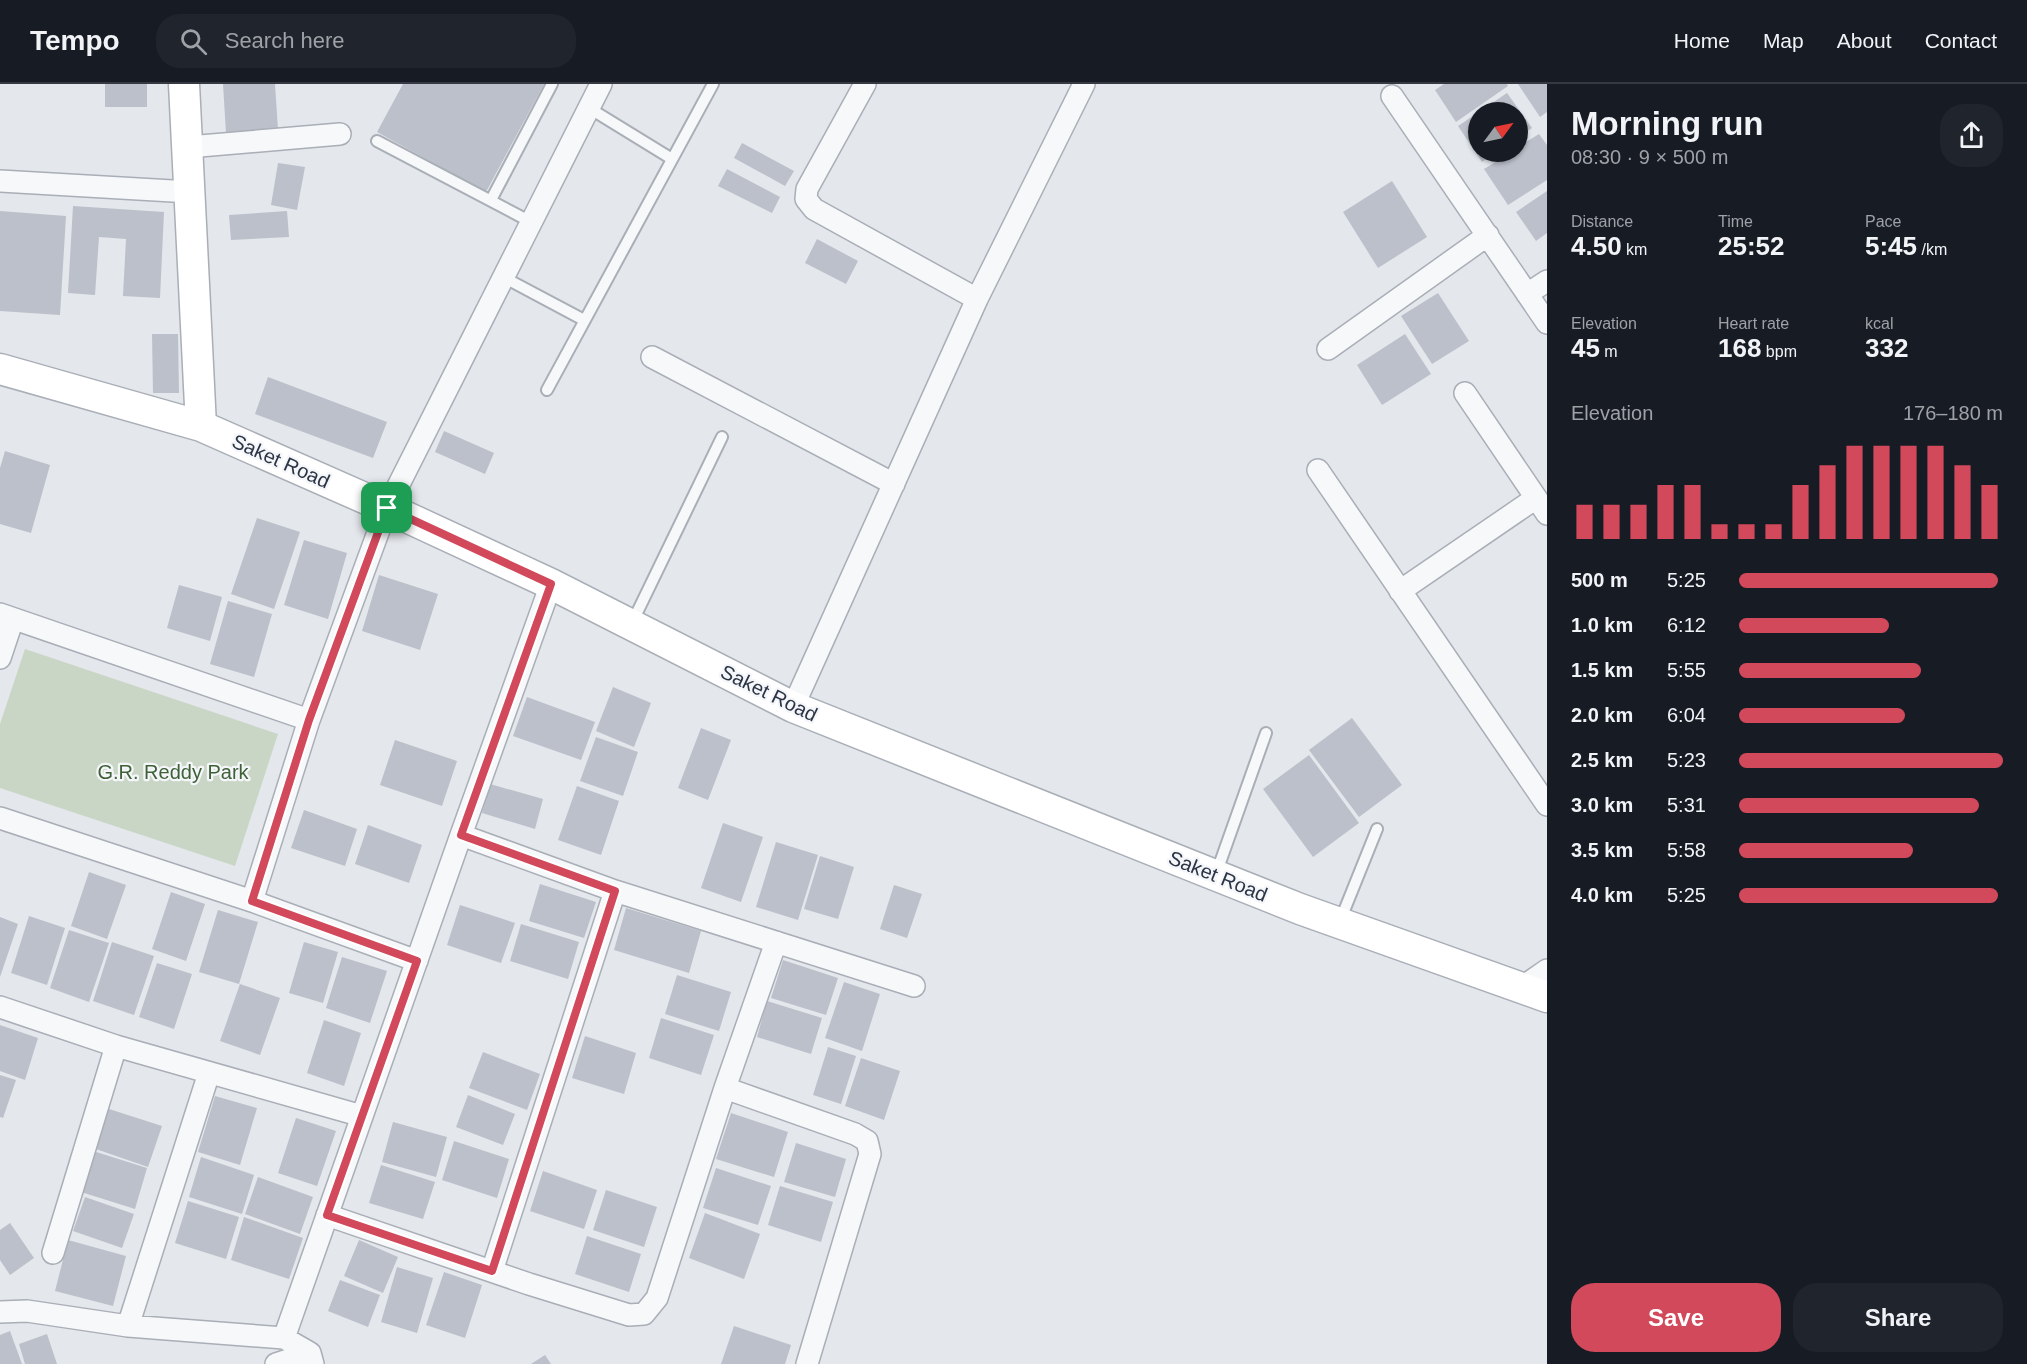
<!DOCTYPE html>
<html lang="en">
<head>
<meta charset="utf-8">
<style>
  body { margin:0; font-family:Helvetica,sans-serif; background:#20242c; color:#f1f3f6; height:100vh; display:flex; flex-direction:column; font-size:22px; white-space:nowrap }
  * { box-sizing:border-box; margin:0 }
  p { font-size:20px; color:#9ea1a6 }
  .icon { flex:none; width:33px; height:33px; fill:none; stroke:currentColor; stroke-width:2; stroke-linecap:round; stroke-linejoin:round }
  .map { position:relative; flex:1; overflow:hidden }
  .panel { display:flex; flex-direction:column; background:#171b24; width:480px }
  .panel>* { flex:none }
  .needle { width:39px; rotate:57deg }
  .controls { position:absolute; left:1468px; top:18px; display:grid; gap:12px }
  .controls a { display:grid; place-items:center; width:60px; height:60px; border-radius:50%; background:#171b24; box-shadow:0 2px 4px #0004; font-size:30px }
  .pin { position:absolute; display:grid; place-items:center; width:51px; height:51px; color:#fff; margin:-26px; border-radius:12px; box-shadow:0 3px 9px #0006 }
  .round { display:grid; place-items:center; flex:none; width:63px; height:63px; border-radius:24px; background:#20242c }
  .overview { display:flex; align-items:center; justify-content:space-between; height:102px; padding:0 24px }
  h1 { font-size:33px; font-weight:600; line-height:45px }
  .stats { display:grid; grid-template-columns:repeat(3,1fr); gap:9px; height:102px; padding:6px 24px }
  .stats div { display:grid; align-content:center }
  .stats b { font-size:26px; font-weight:600 }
  .stats small { font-size:16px; font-weight:400 }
  .stats p { font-size:16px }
  .chart { height:168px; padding:12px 24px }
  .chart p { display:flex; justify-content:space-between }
  .chart svg { width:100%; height:108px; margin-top:6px; stroke:#d1495b; stroke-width:6 }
  .cta { display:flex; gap:12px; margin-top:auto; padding:12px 24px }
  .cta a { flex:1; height:69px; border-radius:24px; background:#d1495b; color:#fff; font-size:24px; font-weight:600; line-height:69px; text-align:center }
  .cta a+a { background:#20242c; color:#f1f3f6 }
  ul { padding:0 24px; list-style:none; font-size:20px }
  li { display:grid; grid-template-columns:96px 72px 1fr; align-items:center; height:45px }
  li i { height:15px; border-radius:8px; background:#d1495b }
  header { display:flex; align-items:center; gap:36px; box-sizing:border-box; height:84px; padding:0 30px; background:#171b24; border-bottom:2px solid #363941 }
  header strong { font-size:28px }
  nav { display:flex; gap:33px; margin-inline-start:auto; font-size:21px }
  .search { width:420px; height:54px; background:#20242c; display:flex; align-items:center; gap:15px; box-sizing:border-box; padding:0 21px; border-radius:24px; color:#9ea1a6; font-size:22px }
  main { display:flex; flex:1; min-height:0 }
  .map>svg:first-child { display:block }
  .green { fill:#c9d6c5 }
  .building { fill:#bbc0ca }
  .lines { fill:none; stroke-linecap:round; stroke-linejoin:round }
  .lane-casing { stroke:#a9aeb7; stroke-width:14 }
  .street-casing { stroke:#a9aeb7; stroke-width:24 }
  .secondary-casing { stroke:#a9aeb7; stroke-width:33 }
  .lane { stroke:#f7f8fa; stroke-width:10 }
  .street { stroke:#f7f8fa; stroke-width:21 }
  .secondary { stroke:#fff; stroke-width:30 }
  .route-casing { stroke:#fff; stroke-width:12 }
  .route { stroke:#d1495b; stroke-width:8 }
  .labels { text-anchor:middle; stroke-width:4.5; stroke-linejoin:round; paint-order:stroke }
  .street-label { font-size:20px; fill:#2b3445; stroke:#f4f6f9 }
  .park-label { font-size:20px; fill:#3f6138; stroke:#f4f6f9 }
</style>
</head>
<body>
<header>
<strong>Tempo</strong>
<div class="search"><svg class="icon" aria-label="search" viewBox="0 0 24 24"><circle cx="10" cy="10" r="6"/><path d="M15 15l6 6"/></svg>Search here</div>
<nav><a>Home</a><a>Map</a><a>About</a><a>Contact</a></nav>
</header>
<main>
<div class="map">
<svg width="1547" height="1280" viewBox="0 0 1547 1280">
  <rect width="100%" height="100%" fill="#e4e7ec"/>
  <path class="green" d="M 25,565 L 278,650 L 235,782 L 0,704 L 0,640 Z"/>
  <path class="building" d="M 105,0 L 147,0 L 147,23 L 105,23 Z
    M 223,0 L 275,0 L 278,46 L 226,49 Z
    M 403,0 L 544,0 L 486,108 L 377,48 Z
    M 1444,0 L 1507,0 L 1508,2 L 1456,38 L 1435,6 Z
    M 1518,0 L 1547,0 L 1547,28 L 1540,33 Z
    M 1507,9 L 1532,44 L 1518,53 L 1518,28 L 1479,28 L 1479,68 L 1497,68 L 1482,78 L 1458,42 Z
    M 1539,50 L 1547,61 L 1547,96 L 1508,121 L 1484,85 L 1512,68 L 1518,68 L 1518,63 Z
    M 742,59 L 794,87 L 785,102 L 734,74 Z
    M 278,79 L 305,83 L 297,126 L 271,121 Z
    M 727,85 L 780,113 L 772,129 L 718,102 Z
    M 1392,97 L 1427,153 L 1378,184 L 1343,128 Z
    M 1547,107 L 1547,149 L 1536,157 L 1516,128 Z
    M 73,122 L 164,128 L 160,214 L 123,212 L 126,155 L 99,153 L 95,211 L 68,209 Z
    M 0,127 L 66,132 L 60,231 L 0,227 Z
    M 287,127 L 289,153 L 231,156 L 229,131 Z
    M 817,155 L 858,177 L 846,200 L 805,179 Z
    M 1438,209 L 1469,257 L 1432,280 L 1401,232 Z
    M 152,250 L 178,250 L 179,309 L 153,309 Z
    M 1405,250 L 1431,290 L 1382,321 L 1357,281 Z
    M 268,293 L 387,338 L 373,374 L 255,330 Z
    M 444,347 L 494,369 L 485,390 L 435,368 Z
    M 5,367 L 50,381 L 31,449 L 0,440 L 0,384 Z
    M 257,434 L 300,448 L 274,525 L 231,510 Z
    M 304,456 L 347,469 L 328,535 L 284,521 Z
    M 379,491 L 438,510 L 420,566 L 362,547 Z
    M 179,501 L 222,513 L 210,557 L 167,544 Z
    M 228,517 L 272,530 L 254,593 L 210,580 Z
    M 613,603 L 651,619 L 634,663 L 596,647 Z
    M 527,613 L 595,638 L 581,676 L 513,652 Z
    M 1352,634 L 1402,701 L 1359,733 L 1309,666 Z
    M 701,644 L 731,656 L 708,716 L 678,704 Z
    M 596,653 L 638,668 L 623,712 L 580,697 Z
    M 395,656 L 457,677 L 442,722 L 380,701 Z
    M 1309,671 L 1359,739 L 1313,773 L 1263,705 Z
    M 490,700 L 543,715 L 535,745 L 482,729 Z
    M 577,702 L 619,717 L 601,771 L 558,756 Z
    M 304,726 L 357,745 L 345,782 L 291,764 Z
    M 723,739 L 763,753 L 741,818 L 701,804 Z
    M 368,741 L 422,761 L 409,799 L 355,780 Z
    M 776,758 L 818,771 L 798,836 L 756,823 Z
    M 820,772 L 854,783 L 838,835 L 804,825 Z
    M 89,788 L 126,801 L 107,855 L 71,842 Z
    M 540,800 L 596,818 L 584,854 L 529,837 Z
    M 894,801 L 922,810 L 907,854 L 880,845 Z
    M 171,808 L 205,820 L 186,877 L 152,865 Z
    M 460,821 L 515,839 L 501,879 L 447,861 Z
    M 626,824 L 701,847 L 689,889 L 614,866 Z
    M 218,826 L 258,838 L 239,900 L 199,888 Z
    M 29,832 L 65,844 L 47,901 L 11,889 Z
    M 0,833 L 18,840 L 0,893 Z
    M 521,840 L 579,858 L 568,895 L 510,877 Z
    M 69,846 L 109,859 L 89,918 L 50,904 Z
    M 112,858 L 154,872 L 134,931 L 93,917 Z
    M 304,858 L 338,868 L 323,919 L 289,909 Z
    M 342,873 L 387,887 L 370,939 L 326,924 Z
    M 783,876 L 838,894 L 826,931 L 771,914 Z
    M 157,879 L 192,890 L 174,945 L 139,933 Z
    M 677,891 L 731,908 L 719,947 L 665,930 Z
    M 844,898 L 880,910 L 862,967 L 825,954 Z
    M 240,900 L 280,914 L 260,971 L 220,957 Z
    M 767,917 L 822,934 L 811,970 L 757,953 Z
    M 661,934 L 714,951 L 701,991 L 649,974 Z
    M 324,936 L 361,949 L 344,1002 L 307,989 Z
    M 0,941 L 38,954 L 25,996 L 0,987 Z
    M 585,952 L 636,969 L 624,1010 L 572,994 Z
    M 828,963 L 856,972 L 841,1020 L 813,1011 Z
    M 483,968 L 540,990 L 527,1026 L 469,1004 Z
    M 861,974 L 900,987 L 884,1036 L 845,1022 Z
    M 0,991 L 16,996 L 3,1034 L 0,1033 Z
    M 468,1011 L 515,1030 L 503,1061 L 456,1043 Z
    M 215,1012 L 257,1024 L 240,1081 L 198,1068 Z
    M 106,1024 L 162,1042 L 148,1083 L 93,1064 Z
    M 731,1029 L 788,1048 L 774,1093 L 716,1075 Z
    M 296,1034 L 336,1047 L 317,1102 L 278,1089 Z
    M 393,1038 L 447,1053 L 436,1093 L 382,1078 Z
    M 454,1057 L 509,1075 L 497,1114 L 442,1096 Z
    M 796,1059 L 846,1075 L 835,1113 L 784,1098 Z
    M 93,1067 L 147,1084 L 135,1125 L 81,1108 Z
    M 201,1073 L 254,1091 L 242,1130 L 189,1113 Z
    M 381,1081 L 435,1098 L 423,1135 L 369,1119 Z
    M 716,1084 L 771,1102 L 758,1141 L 703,1124 Z
    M 543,1087 L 597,1106 L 584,1145 L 530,1127 Z
    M 258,1093 L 313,1113 L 300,1150 L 245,1130 Z
    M 780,1102 L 833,1118 L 821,1158 L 768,1141 Z
    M 606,1106 L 657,1123 L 644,1163 L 593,1146 Z
    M 85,1113 L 134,1130 L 122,1164 L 73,1147 Z
    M 188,1117 L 239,1133 L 226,1175 L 175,1159 Z
    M 705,1129 L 760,1150 L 744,1195 L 689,1174 Z
    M 244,1133 L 303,1154 L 289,1195 L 231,1176 Z
    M 10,1139 L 34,1174 L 10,1191 L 0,1176 L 0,1146 Z
    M 587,1152 L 641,1170 L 629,1208 L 575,1190 Z
    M 68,1156 L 126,1172 L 113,1222 L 55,1207 Z
    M 359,1156 L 398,1173 L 383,1209 L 344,1192 Z
    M 397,1183 L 433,1194 L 417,1249 L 381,1238 Z
    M 444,1188 L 482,1201 L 465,1254 L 426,1241 Z
    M 340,1196 L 380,1211 L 368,1243 L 328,1227 Z
    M 734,1242 L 791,1261 L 785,1280 L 721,1280 Z
    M 10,1247 L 22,1280 L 0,1280 L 0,1251 Z
    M 47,1250 L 57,1280 L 25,1280 L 19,1260 Z
    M 545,1271 L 551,1280 L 531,1280 Z"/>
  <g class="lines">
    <g class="lane-casing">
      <path id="lane" d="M 589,24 L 672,75
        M 377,57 L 531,138
        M 491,116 L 552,0
        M 503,193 L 584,236
        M 547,306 L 713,0
        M 632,539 L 722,353
        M 1216,790 L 1266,649
        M 1340,837 L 1377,745"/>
    </g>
    <g class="street-casing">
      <path id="street" d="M 865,0 L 807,105 L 806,115 L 814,125 L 977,215
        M 1392,12 L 1547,239
        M 188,63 L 340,50
        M 0,97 L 190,108
        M 1527,210 L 1547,197
        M 1328,265 L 1488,151
        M 652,273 L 894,400
        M 1465,309 L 1547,430
        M 1318,386 L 1547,721
        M 1400,507 L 1536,414
        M 0,530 L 309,636
        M 0,574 L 13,535
        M 793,623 L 977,215 L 1084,0
        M 0,734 L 252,817 L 417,877
        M 461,751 L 615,807 L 914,902
        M 252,817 L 309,636 L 387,424 L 601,0
        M 1521,904 L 1547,886
        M 0,923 L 116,962 L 362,1032
        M 725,1004 L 855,1050 L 867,1057 L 870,1070 L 807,1280
        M 327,1131 L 529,1200 L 629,1231 L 644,1230 L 657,1214 L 725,1004 L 776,858
        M 53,1169 L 116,962
        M 492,1187 L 615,807
        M 0,1228 L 27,1227 L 128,1242 L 284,1254 L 310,1269 L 313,1280
        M 128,1242 L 209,989
        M 284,1254 L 461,751 L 551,500
        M 276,1280 L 310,1269"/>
    </g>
    <g class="secondary-casing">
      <path id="secondary" d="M 184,0 L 201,342
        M 0,285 L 201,342 L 387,424 L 551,500 L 793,623 L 1300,825 L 1547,913"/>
    </g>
    <use href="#lane" class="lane"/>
    <use href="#street" class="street"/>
    <use href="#secondary" class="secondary"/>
  </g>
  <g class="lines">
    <g class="route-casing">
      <path id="route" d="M 387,424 L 551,500 L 461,751 L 615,807 L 492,1187 L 327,1131 L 417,877 L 252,817 L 309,636 Z"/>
    </g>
    <use href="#route" class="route"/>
  </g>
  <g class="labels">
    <g class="street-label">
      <text transform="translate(281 377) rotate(24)" y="7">Saket Road</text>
      <text transform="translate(769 609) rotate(26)" y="7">Saket Road</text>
      <text transform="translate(1218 792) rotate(22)" y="7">Saket Road</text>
    </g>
    <g class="park-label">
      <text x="173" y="695">G.R. Reddy Park</text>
    </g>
  </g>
</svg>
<div class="controls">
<a><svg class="needle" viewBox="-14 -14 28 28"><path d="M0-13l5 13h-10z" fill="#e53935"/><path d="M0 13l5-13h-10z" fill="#9ea1a6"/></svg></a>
</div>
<div class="pin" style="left:387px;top:424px;background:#1e9e55"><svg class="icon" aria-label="arrive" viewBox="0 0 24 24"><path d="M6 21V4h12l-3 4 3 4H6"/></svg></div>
</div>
<section class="panel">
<div class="overview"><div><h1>Morning run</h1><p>08:30 · 9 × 500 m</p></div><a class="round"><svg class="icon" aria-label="share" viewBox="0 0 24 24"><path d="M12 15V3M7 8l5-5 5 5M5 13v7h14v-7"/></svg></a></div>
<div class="stats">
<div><p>Distance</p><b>4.50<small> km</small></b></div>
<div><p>Time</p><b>25:52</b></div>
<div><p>Pace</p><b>5:45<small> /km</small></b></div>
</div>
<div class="stats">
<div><p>Elevation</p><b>45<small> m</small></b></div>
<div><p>Heart rate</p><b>168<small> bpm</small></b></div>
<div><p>kcal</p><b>332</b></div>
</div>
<div class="chart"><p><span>Elevation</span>176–180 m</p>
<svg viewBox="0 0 160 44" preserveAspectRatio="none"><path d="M5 44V30M15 44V30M25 44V30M35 44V22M45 44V22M55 44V38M65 44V38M75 44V38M85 44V22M95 44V14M105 44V6M115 44V6M125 44V6M135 44V6M145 44V14M155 44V22"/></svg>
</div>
<ul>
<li><b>500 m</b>5:25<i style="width:98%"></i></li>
<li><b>1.0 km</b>6:12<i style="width:57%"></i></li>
<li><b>1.5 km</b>5:55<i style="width:69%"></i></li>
<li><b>2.0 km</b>6:04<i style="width:63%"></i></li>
<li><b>2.5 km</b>5:23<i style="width:100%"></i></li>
<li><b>3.0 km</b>5:31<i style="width:91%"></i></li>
<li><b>3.5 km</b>5:58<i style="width:66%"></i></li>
<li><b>4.0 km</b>5:25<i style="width:98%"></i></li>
</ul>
<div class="cta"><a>Save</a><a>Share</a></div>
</section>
</main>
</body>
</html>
